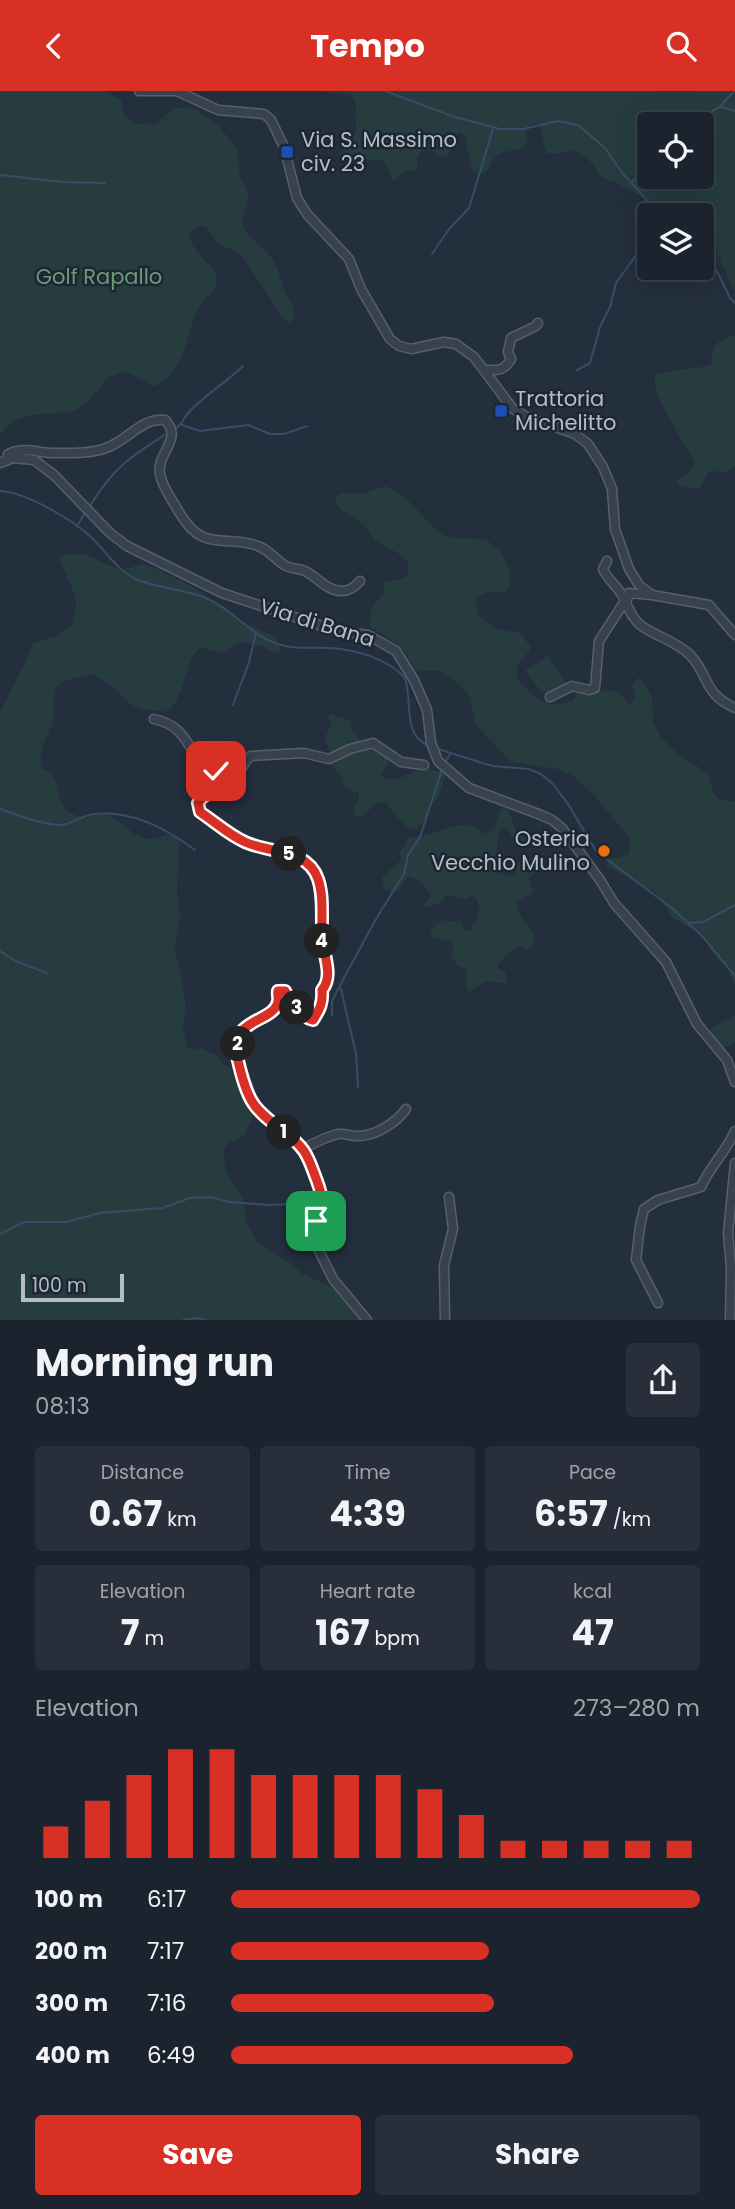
<!DOCTYPE html>
<html lang="en">
<head>
<meta charset="utf-8">
<style>
  body { margin:0; font-family:Poppins,sans-serif; background:#282f3a; color:#f1f3f6; height:100vh; display:flex; flex-direction:column; font-size:26px; white-space:nowrap }
  * { box-sizing:border-box; margin:0 }
  p { font-size:23px; color:#a0a4aa }
  .icon { flex:none; width:38px; height:38px; fill:none; stroke:currentColor; stroke-width:2; stroke-linecap:round; stroke-linejoin:round }
  .map { position:relative; height:1229px; overflow:hidden }
  .drawer { display:flex; flex-direction:column; background:#1b232e; flex:1 }
  .drawer>* { flex:none }
  .buttons { position:absolute; left:637px; top:21px; display:grid; gap:14px }
  .buttons a { display:grid; place-items:center; width:77px; height:77px; border-radius:7px; background:#1b232e; box-shadow:0 7px 28px #0002,0 0 0 2px #39404a; font-size:35px }
  .scale { position:absolute; left:21px; bottom:18px; width:103px; box-sizing:border-box; padding-left:7px; border:4px solid #b4bcc9; border-top:0; font-size:19px; line-height:24px; white-space:nowrap; color:#b4bcc9; -webkit-text-stroke:5px #1d2633; paint-order:stroke }
  .pin { position:absolute; display:grid; place-items:center; width:60px; height:60px; color:#fff; margin:-30px; border-radius:14px; box-shadow:0 4px 10px #0006 }
  .km { position:absolute; width:35px; height:35px; margin:-18px; border-radius:50%; background:#222; color:#fff; font-size:19px; line-height:35px; text-align:center }
  .round { display:grid; place-items:center; flex:none; width:74px; height:74px; border-radius:7px; background:#282f3a }
  .summary { display:flex; align-items:center; justify-content:space-between; height:119px; padding:0 35px }
  h1 { font-size:38px; font-weight:700; line-height:52px }
  .figures { display:grid; grid-template-columns:repeat(3,1fr); gap:10px; height:119px; padding:7px 35px }
  .figures div { display:grid; align-content:center; border-radius:7px; background:#282f3a; text-align:center }
  .figures b { font-size:35px; font-weight:700 }
  .figures small { font-size:19px; font-weight:400 }
  .figures p { font-size:19px }
  .chart { height:196px; padding:14px 35px }
  .chart p { display:flex; justify-content:space-between }
  .chart svg { width:100%; height:126px; margin-top:7px; stroke:#d93025; stroke-width:6 }
  .primary-button { display:flex; gap:14px; margin-top:auto; padding:14px 35px }
  .primary-button a { flex:1; height:80px; border-radius:7px; background:#d93025; color:#fff; font-size:28px; font-weight:700; line-height:80px; text-align:center }
  .primary-button a+a { background:#282f3a; color:#f1f3f6 }
  ul { padding:0 35px; list-style:none; font-size:23px }
  li { display:grid; grid-template-columns:112px 84px 1fr; align-items:center; height:52px }
  li i { height:18px; border-radius:9px; background:#d93025 }
  header { display:flex; justify-content:space-between; align-items:center; height:91px; padding:0 35px; background:#d93025; color:#fff; font-size:32px; font-weight:700 }
  .map>svg:first-child { display:block }
  .green { fill:#263c3f; fill-rule:evenodd }
  .lines { fill:none; stroke-linecap:round; stroke-linejoin:round }
  .stream { stroke:#394c67; stroke-width:2 }
  .minor-casing { stroke:#565f6c; stroke-width:11 }
  .minor { stroke:#38414e; stroke-width:8 }
  .route-casing { stroke:#fff; stroke-width:14 }
  .route { stroke:#d93025; stroke-width:9 }
  .transit-dot { fill:#1a4fb4; stroke:#1d2633; stroke-width:2.5 }
  .food-dot { fill:#e8710a; stroke:#1d2633; stroke-width:2.5 }
  .labels { text-anchor:middle; stroke-width:5; stroke-linejoin:round; paint-order:stroke }
  .poi-label { font-size:21px; fill:#b4bcc9; stroke:#1d2633; text-anchor:start }
  .park-label { font-size:21px; fill:#6b9a76; stroke:#1d2633 }
  .street-label { font-size:21px; fill:#b4bcc9; stroke:#1d2633 }
</style>
</head>
<body>
<header><svg class="icon" aria-label="back" viewBox="0 0 24 24"><path d="M15 5l-7 7 7 7"/></svg>Tempo<svg class="icon" aria-label="search" viewBox="0 0 24 24"><circle cx="10" cy="10" r="6"/><path d="M15 15l6 6"/></svg></header>
<div class="map">
<svg width="735" height="1229" viewBox="0 0 735 1229">
  <rect width="100%" height="100%" fill="#242f3e"/>
  <path class="green" d="M 0,0 L 104,0 L 121,9 L 124,24 L 135,32 L 150,34 L 157,32 L 174,17 L 196,18 L 220,36 L 237,59 L 240,85 L 249,105 C 233,151 251,137 272,168 C 280,179 280,191 286,203 C 290,212 296,217 294,228 L 289,232 L 283,227 L 245,169 L 239,162 L 219,153 L 205,135 C 168,137 208,172 216,182 C 220,203 209,200 200,215 C 185,241 187,282 154,295 C 143,292 132,279 119,282 C 100,287 96,309 79,317 C 54,329 20,313 0,344 Z
    M 325,0 L 735,0 L 735,200 C 722,180 721,159 702,145 L 702,124 L 671,124 L 629,98 L 600,85 L 591,71 L 578,62 L 571,59 L 554,63 L 547,62 C 541,52 545,41 537,32 L 525,37 L 528,49 L 525,56 C 517,61 506,58 497,65 C 490,70 491,78 483,83 L 474,82 C 470,73 466,55 466,46 L 460,41 C 451,47 456,57 448,64 L 440,65 L 430,58 L 422,60 L 417,66 L 418,78 L 415,80 L 403,80 L 396,89 L 392,89 L 385,71 C 371,65 361,72 346,72 L 339,68 L 339,64 C 344,58 349,53 353,47 C 357,39 359,10 351,4 C 343,0 334,5 325,0 ZM 649,33 L 702,33 L 702,86 L 649,86 Z
    M 735,244 L 735,376 L 727,381 L 709,380 L 700,397 L 682,396 L 676,390 L 684,386 L 695,372 C 684,349 652,308 655,284 C 674,278 692,279 711,274 C 714,252 714,251 735,244 Z
    M 385,395 C 407,403 421,425 438,440 C 451,452 469,445 484,449 C 504,455 518,486 505,502 C 493,500 485,499 475,508 L 478,523 L 496,538 L 520,542 L 531,556 C 528,565 517,571 516,580 C 516,586 519,590 523,595 C 539,610 553,618 574,609 L 577,600 C 590,606 606,595 618,602 C 622,604 626,611 630,614 L 635,606 L 632,593 L 640,586 L 652,607 L 653,631 L 660,645 L 677,662 L 706,681 L 710,687 L 713,702 L 719,708 L 735,711 L 735,895 L 728,878 L 711,860 L 704,845 L 673,827 L 655,801 L 606,775 L 610,769 L 629,763 L 630,748 L 595,705 L 575,686 L 558,678 L 512,671 L 475,633 L 470,605 L 459,593 L 441,580 L 416,579 L 402,557 L 369,534 L 372,517 L 384,501 L 384,491 L 406,487 C 418,463 387,460 375,449 C 371,445 369,439 365,435 C 355,426 342,423 335,411 L 338,404 L 346,402 L 362,403 Z
    M 64,463 L 85,463 L 117,478 L 124,479 L 142,473 L 155,477 L 192,495 L 243,531 L 275,546 L 281,559 L 274,562 L 262,555 L 241,551 L 224,562 L 203,557 L 196,560 C 185,579 184,603 169,620 C 158,622 134,617 126,610 C 114,598 107,589 90,583 L 61,591 C 50,602 56,610 54,623 C 52,642 34,659 43,678 C 67,686 50,715 75,724 C 86,728 96,721 108,724 C 117,729 138,748 148,748 C 161,749 168,737 179,750 L 177,804 L 180,824 L 175,859 L 184,900 L 186,922 L 183,935 L 187,956 L 193,959 L 200,957 L 217,964 L 220,970 L 231,978 L 253,1026 L 244,1044 L 226,1054 L 223,1060 L 226,1080 L 244,1110 L 246,1130 L 254,1145 L 258,1152 L 292,1173 L 302,1183 L 334,1197 L 361,1229 L 0,1229 L 0,621 L 24,574 L 31,555 L 36,551 L 57,545 L 73,532 L 76,518 L 75,504 L 58,466 Z
    M 548,565 L 567,593 L 566,598 L 545,605 L 525,580 Z
    M 330,623 L 352,630 L 351,638 L 360,648 L 359,654 L 375,657 L 388,665 L 389,672 L 381,683 L 384,688 C 413,691 412,668 446,683 L 438,708 L 433,712 L 426,729 L 417,738 L 404,734 L 385,711 L 378,712 L 360,726 L 356,725 L 353,721 L 359,707 L 359,702 L 343,696 L 342,685 L 333,677 L 336,664 L 331,660 L 324,648 L 332,633 L 328,627 Z
    M 506,717 C 518,732 506,739 534,748 L 536,752 L 535,754 L 516,753 L 508,738 L 502,737 C 495,745 499,753 496,762 L 504,784 L 508,786 L 515,784 L 517,772 C 528,765 535,766 543,776 L 542,780 L 533,783 L 529,787 L 533,798 L 532,802 L 517,812 C 517,829 531,832 535,850 L 528,858 C 525,857 521,854 518,856 C 514,858 501,870 497,874 L 498,878 L 505,880 L 508,893 L 488,890 L 469,900 L 466,896 L 467,878 L 458,875 L 452,867 L 453,851 L 432,846 L 430,842 L 435,834 L 442,829 L 461,832 L 464,840 L 470,840 L 473,832 L 477,829 L 480,818 L 476,807 L 471,805 L 465,808 L 448,804 L 440,812 L 425,817 L 424,813 L 432,805 L 419,789 L 408,785 L 399,799 L 392,801 L 384,798 L 382,787 L 401,769 L 400,762 L 409,746 C 430,749 455,726 476,737 C 479,738 482,741 485,743 L 495,736 L 500,719 Z
    M 735,924 L 735,952 L 730,955 L 722,955 L 711,945 L 710,938 Z"/>
  <g class="lines">
    <path class="stream" d="M 385,0 L 455,26 L 500,38 L 523,38 L 558,30 L 578,34 L 605,57 L 623,83 L 639,100 L 658,124
      M 722,16 L 735,20
      M 686,33 L 720,16 L 734,0
      M 0,84 L 63,91 L 105,92
      M 632,91 L 649,75
      M 432,163 L 449,138 L 469,117 L 493,38
      M 702,164 L 718,182 L 730,207 L 735,212
      M 577,279 L 590,272 L 600,236 L 610,216 L 616,192 L 649,146
      M 182,334 L 200,340 L 248,334 L 270,343 L 284,343 L 307,335
      M 174,339 C 182,334 182,329 188,322 C 204,304 226,292 243,275
      M 0,400 C 26,401 75,430 93,448 C 107,462 118,480 136,488 C 159,498 185,498 208,508 C 233,519 250,543 275,552 C 293,559 309,556 328,557 C 354,558 387,567 405,587 C 413,610 402,642 427,654
      M 90,415 C 114,375 131,366 169,341
      M 77,435 L 85,422
      M 233,614 L 249,571 L 256,542
      M 435,657 L 492,675 L 529,678 L 541,683 L 552,692 L 568,713 L 596,760 L 673,818 L 703,846 L 735,885
      M 445,672 L 450,663
      M 0,718 C 18,724 39,733 58,734 C 72,735 81,724 94,723 C 133,719 165,737 195,759
      M 688,832 L 703,831 L 735,814
      M 0,860 L 15,870 L 47,882
      M 341,898 L 356,963 L 358,996
      M 332,924 L 332,910 L 345,885 L 376,828 L 404,783 L 408,764 L 420,746 L 442,679
      M 0,1143 L 24,1131 L 66,1131 L 100,1122 L 162,1117 L 190,1107 L 212,1106 L 229,1111 L 269,1114 L 291,1113
      M 183,1229 L 198,1227 L 206,1229"/>
    <g class="minor-casing">
      <path id="minor" d="M 139,0 L 177,0 L 218,19 L 264,23 L 271,29 L 284,56 L 297,107 L 307,123 L 349,168 L 361,198 L 390,248 L 399,255 L 411,258 L 444,251 L 456,253 L 474,266 L 513,318 L 527,326 L 575,343 L 588,353 L 603,376 L 612,398 L 615,438 L 629,478 L 639,494 L 652,504 L 709,514 L 735,544
        M 484,279 C 496,279 504,281 511,268 L 508,261 L 511,247 L 536,235 L 538,232
        M 7,369 L 8,363 C 23,356 36,361 51,362 C 69,362 90,363 106,357 C 127,350 142,326 165,329 C 184,348 156,362 160,383 C 162,396 173,410 179,421 C 204,464 225,442 258,455 C 269,459 275,468 284,474 C 290,478 298,477 305,480 C 317,486 327,500 342,500 C 350,500 355,496 360,490
        M 0,372 L 13,367 L 34,369 L 54,384 L 110,442 L 127,455 L 222,502 L 337,540 L 368,544 L 396,560 L 414,589 L 427,619 L 431,652 L 438,670 L 469,697 L 541,724 L 552,729 L 562,737 L 600,789 L 614,812 L 666,871 L 697,933 L 727,969 L 735,991
        M 607,470 L 603,478 C 607,488 617,495 622,504 C 629,516 631,528 643,536 C 658,546 677,551 690,564 C 710,585 703,603 735,617
        M 626,512 L 629,502 L 652,504
        M 550,606 L 572,595 L 589,599 L 595,597 L 599,550 L 625,510
        M 154,628 C 186,635 185,655 204,673 C 214,682 227,679 236,686 L 232,693 L 207,701 L 198,712 L 200,721 C 215,731 229,744 245,751 C 271,763 307,757 318,788 C 325,808 320,832 323,853 C 325,868 333,886 322,899 C 323,912 320,918 313,929 C 298,925 293,907 282,898 L 278,900 L 279,910 L 275,918 L 263,928 L 255,928 L 246,934 L 239,946 L 237,964 L 253,1012 L 303,1058 L 310,1071 L 323,1105 L 323,1117 L 310,1142 L 333,1188 L 367,1229
        M 236,686 C 242,680 244,669 251,665 L 304,662 L 329,668 L 350,658 L 373,652 L 401,671 L 424,674
        M 303,1058 C 314,1052 325,1046 338,1043 C 346,1042 353,1046 360,1045 C 377,1044 397,1031 406,1018
        M 658,1212 L 636,1169 L 640,1135 L 644,1118 L 658,1109 L 701,1096 C 710,1075 726,1061 735,1040
        M 445,1229 L 444,1174 L 453,1138 L 449,1106
        M 730,1229 L 731,1177 L 728,1142 L 735,1072"/>
    </g>
    <use href="#minor" class="minor"/>
  </g>
  <g class="lines">
    <g class="route-casing">
      <path id="route" d="M 216,680 L 231,682 L 236,686 L 236,689 C 224,701 207,697 198,712 L 200,721 C 215,731 229,744 245,751 C 271,763 307,757 318,788 C 325,808 320,832 323,853 C 325,868 333,886 322,899 C 323,912 320,918 313,929 C 300,926 291,911 285,900 L 278,900 C 277,903 279,907 278,910 C 275,932 229,926 237,965 C 240,979 245,1000 253,1012 C 265,1031 291,1041 304,1060 C 310,1069 313,1080 317,1090 C 323,1107 325,1114 316,1130"/>
    </g>
    <use href="#route" class="route"/>
  </g>
  <g class="transit-dot">
    <rect x="280" y="54" width="14" height="14" rx="3.5"/>
    <rect x="494" y="313" width="14" height="14" rx="3.5"/>
  </g>
  <circle class="food-dot" cx="604" cy="760" r="7"/>
  <g class="labels">
    <g class="poi-label">
      <text x="301" y="56">Via S. Massimo<tspan x="301" dy="24">civ. 23</tspan></text>
      <text x="515" y="315">Trattoria<tspan x="515" dy="24">Michelitto</tspan></text>
      <text x="590" y="755" text-anchor="end">Osteria<tspan x="590" dy="24">Vecchio Mulino</tspan></text>
    </g>
    <g class="park-label">
      <text x="99" y="193">Golf Rapallo</text>
    </g>
    <g class="street-label">
      <text transform="translate(317 532) rotate(17)" y="7">Via di Bana</text>
    </g>
  </g>
</svg>
<div class="buttons">
<a><svg class="icon" aria-label="locate" viewBox="0 0 24 24"><circle cx="12" cy="12" r="6"/><path d="M12 2v4M12 18v4M2 12h4M18 12h4"/></svg></a>
<a><svg class="icon" aria-label="layers" viewBox="0 0 24 24"><path d="M12 4l9 5-9 5-9-5zM3 14l9 5 9-5"/></svg></a>
</div>
<div class="scale">100 m</div>
<div class="pin" style="left:316px;top:1130px;background:#1e9e55"><svg class="icon" aria-label="arrive" viewBox="0 0 24 24"><path d="M6 21V4h12l-3 4 3 4H6"/></svg></div>
<div class="pin" style="left:216px;top:680px;background:#d93025"><svg class="icon" aria-label="check" viewBox="0 0 24 24"><path d="M5 12l5 5 9-10"/></svg></div>
<b class="km" style="left:284px;top:1041px">1</b>
<b class="km" style="left:238px;top:953px">2</b>
<b class="km" style="left:297px;top:917px">3</b>
<b class="km" style="left:322px;top:850px">4</b>
<b class="km" style="left:289px;top:763px">5</b>
</div>
<section class="drawer">
<div class="summary"><div><h1>Morning run</h1><p>08:13</p></div><a class="round"><svg class="icon" aria-label="share" viewBox="0 0 24 24"><path d="M12 15V3M7 8l5-5 5 5M5 13v7h14v-7"/></svg></a></div>
<div class="figures">
<div><p>Distance</p><b>0.67<small> km</small></b></div>
<div><p>Time</p><b>4:39</b></div>
<div><p>Pace</p><b>6:57<small> /km</small></b></div>
</div>
<div class="figures">
<div><p>Elevation</p><b>7<small> m</small></b></div>
<div><p>Heart rate</p><b>167<small> bpm</small></b></div>
<div><p>kcal</p><b>47</b></div>
</div>
<div class="chart"><p><span>Elevation</span>273–280 m</p>
<svg viewBox="0 0 160 44" preserveAspectRatio="none"><path d="M5 44V33M15 44V24M25 44V15M35 44V6M45 44V6M55 44V15M65 44V15M75 44V15M85 44V15M95 44V20M105 44V29M115 44V38M125 44V38M135 44V38M145 44V38M155 44V38"/></svg>
</div>
<ul>
<li><b>100 m</b>6:17<i style="width:100%"></i></li>
<li><b>200 m</b>7:17<i style="width:55%"></i></li>
<li><b>300 m</b>7:16<i style="width:56%"></i></li>
<li><b>400 m</b>6:49<i style="width:73%"></i></li>
</ul>
<div class="primary-button"><a>Save</a><a>Share</a></div>
</section>
</body>
</html>
